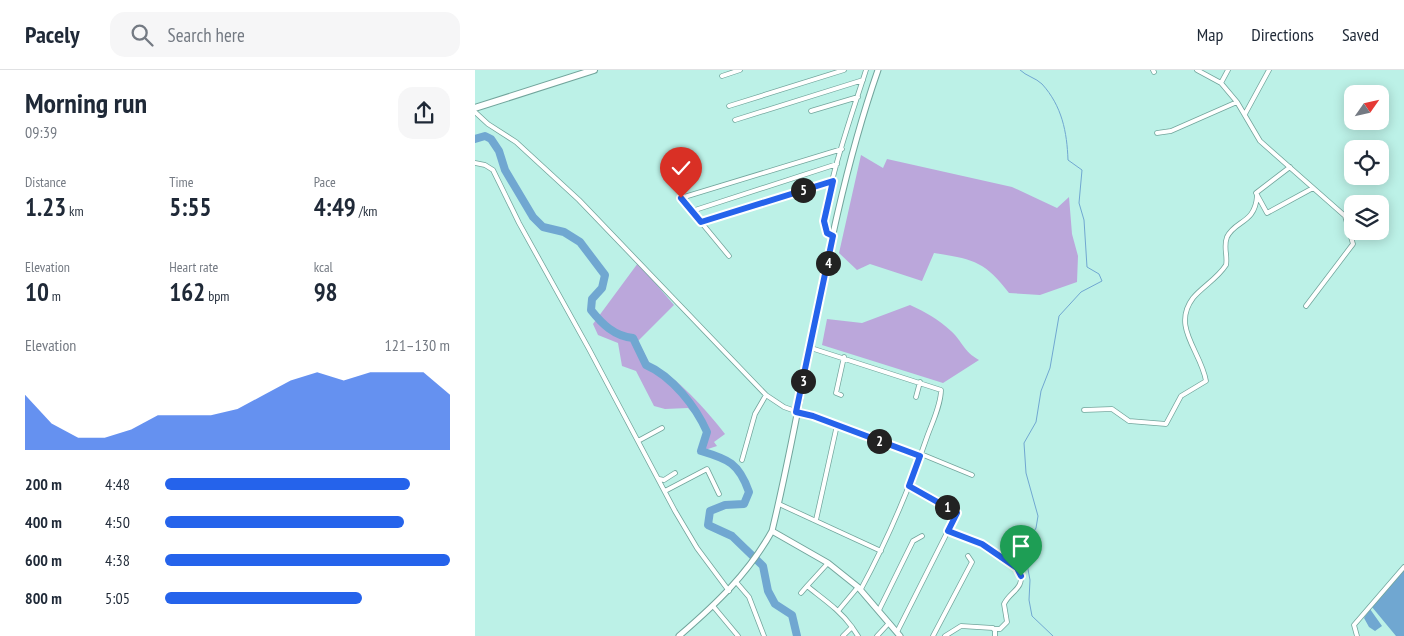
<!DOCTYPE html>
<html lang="en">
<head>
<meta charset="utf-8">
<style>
  body { margin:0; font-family:"PT Sans Narrow",sans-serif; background:#f6f6f7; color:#1f2937; height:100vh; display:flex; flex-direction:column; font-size:19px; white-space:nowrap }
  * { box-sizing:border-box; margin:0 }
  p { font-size:16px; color:#747a83 }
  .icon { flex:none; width:28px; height:28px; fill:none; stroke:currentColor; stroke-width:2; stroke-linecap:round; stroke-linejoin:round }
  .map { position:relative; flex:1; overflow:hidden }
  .side { display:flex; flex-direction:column; background:#fff; width:475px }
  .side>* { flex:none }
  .needle { width:32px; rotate:56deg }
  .tools { position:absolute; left:869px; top:15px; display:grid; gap:10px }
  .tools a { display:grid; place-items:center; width:45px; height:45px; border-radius:10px; background:#fff; box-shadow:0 2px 12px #0003; font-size:25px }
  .pin { position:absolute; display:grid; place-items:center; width:42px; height:42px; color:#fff; margin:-51px -21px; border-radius:50% 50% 50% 0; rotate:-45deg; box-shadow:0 0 5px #0007 }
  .pin .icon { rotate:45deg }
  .km { position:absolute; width:25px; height:25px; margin:-12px; border-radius:50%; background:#222; color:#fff; font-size:14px; line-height:25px; text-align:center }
  .round { display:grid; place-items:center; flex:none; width:52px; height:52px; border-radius:15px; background:#f6f6f7 }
  .headline { display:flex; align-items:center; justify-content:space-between; height:85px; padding:0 25px }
  h1 { font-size:28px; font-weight:700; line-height:38px }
  .figures { display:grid; grid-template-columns:repeat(3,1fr); gap:8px; height:85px; padding:5px 25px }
  .figures div { display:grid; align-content:center }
  .figures b { font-size:25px; font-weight:700 }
  .figures small { font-size:14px; font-weight:400 }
  .figures p { font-size:14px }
  .chart { height:140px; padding:10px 25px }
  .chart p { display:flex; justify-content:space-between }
  .chart svg { width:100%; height:90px; margin-top:5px; fill:#2563eb; opacity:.7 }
  ul { padding:0 25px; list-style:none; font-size:16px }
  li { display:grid; grid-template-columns:80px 60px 1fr; align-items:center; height:38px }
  li i { height:12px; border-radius:6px; background:#2563eb }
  header { display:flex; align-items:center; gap:30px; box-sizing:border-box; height:70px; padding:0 25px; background:#fff; border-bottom:1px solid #e0e1e3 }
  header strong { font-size:24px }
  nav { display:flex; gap:28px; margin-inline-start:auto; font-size:18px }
  .search { width:350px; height:45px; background:#f6f6f7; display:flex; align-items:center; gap:12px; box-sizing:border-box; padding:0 18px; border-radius:15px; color:#747a83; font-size:19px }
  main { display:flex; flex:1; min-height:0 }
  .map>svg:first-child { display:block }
  .green { fill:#bba7db }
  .water { fill:#70a7d1 }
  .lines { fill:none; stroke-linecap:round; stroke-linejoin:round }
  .stream { stroke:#70a7d1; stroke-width:1 }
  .river { stroke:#70a7d1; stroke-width:8 }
  .minor-casing { stroke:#72a59c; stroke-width:5.5 }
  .tertiary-casing { stroke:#72a59c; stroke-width:7 }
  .trunk-casing { stroke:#72a59c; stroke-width:8 }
  .minor { stroke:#fff; stroke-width:4 }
  .tertiary { stroke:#fff; stroke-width:5 }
  .trunk { stroke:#fff; stroke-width:6 }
  .route-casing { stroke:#fff; stroke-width:10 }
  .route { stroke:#2563eb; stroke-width:6 }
</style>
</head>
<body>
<header>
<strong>Pacely</strong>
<div class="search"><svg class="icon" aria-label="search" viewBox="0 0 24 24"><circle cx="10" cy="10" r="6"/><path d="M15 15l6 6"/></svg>Search here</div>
<nav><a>Map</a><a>Directions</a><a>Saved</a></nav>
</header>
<main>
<section class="side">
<div class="headline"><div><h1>Morning run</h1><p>09:39</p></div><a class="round"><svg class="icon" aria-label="share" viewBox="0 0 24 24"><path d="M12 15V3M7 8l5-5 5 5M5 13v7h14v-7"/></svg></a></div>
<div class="figures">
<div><p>Distance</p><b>1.23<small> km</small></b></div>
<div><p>Time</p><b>5:55</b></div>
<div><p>Pace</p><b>4:49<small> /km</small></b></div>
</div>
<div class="figures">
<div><p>Elevation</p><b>10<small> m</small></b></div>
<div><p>Heart rate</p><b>162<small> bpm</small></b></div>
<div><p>kcal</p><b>98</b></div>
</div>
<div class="chart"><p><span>Elevation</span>121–130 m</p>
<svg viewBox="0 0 160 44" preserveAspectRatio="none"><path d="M0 44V17L10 31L20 38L30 38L40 34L50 27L60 27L70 27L80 24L90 17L100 10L110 6L120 10L130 6L140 6L150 6L160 17V44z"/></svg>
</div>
<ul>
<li><b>200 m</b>4:48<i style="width:86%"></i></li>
<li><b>400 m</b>4:50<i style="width:84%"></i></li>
<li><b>600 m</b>4:38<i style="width:100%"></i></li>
<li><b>800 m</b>5:05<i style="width:69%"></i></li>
</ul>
</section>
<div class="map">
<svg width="929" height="566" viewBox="0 0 929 566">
  <rect width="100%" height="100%" fill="#bcf1e7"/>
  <path class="green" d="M 386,85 L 408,98 L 412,89 L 537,117 L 582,138 L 594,127 L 597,164 L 603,186 L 602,212 L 565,225 L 534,223 C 510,191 497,189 459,183 L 447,211 L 395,194 L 382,200 L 364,183 Z
    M 163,193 L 199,235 L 163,271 L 175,294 C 199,303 234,343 250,364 L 239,372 L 242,376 L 224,382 L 231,362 L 227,353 L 213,338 L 190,339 L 179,336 L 161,301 L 147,296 L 143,273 L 123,265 L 118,254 Z
    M 435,235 C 451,242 464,250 476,261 C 488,272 488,281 504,290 L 468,313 L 347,275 L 352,249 L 387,253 Z"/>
  <path class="water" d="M 929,500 L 929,566 L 921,566 L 897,537 Z
    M 895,539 L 907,556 L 900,561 L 894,557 L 889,548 Z"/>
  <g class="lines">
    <path class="stream" d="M 545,0 C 551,6 561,8 567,14 C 587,36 592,62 593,90 L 607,100 L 604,133 L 609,150 L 612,197 L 624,204 L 627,211 L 606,222 L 584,246 L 575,298 L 566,321 L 561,352 L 549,373 L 551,403 L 563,446 L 561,458 L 549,478 L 555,510 L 554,530 L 557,546 L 578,566"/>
    <path class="river" d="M 0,69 L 10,66 L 16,69 L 24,81 L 30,100 L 58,147 L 68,157 L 89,162 L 105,172 L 130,205 L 127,218 L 117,229 L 116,240 C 127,254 139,266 158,268 L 171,295 C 197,306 221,337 232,362 L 226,381 C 253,389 264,393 274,422 L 269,434 L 250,435 L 235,441 L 233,455 L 257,466 L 288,496 L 293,521 L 300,534 L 317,545 L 322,566"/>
    <g class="minor-casing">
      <path id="minor" d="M 678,0 L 679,2
        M 722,0 L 746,13 L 762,32 L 785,71 L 870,146 L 878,174 L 831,236
        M 247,6 L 265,0
        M 746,13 L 753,0
        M 254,36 L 369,0
        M 336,41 L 383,27
        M 0,42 L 13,54 L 41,72 L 104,130 L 291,325 L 309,337 L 445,386
        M 770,44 L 794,0
        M 260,50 L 388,10
        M 682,63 L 696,61 L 762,32
        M 0,93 L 10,95 L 18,100 L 44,153 L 114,279 L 200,441 L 222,478 L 254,521
        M 815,97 L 781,123 L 792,143 L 838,118
        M 217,141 L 362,94
        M 226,152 L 358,111
        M 358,166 L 352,163 C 342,139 382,30 391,0
        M 254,186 L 206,128 L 367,79
        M 336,278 L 466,320 C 466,335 457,353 452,367 C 434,419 412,471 386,519
        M 366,325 L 361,323 L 369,287
        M 441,327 L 445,312
        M 609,340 L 637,339 L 654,351 L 691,354 L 706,326 L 731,311 C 726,281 696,257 718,228 C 728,216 742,209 751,195 C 753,186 748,177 752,167 C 760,150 780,154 782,126
        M 163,371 L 187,358
        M 446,384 L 497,405
        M 267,390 L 280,344 L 291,325
        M 184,409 L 189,410 L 200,403
        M 190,421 L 232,399 L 244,424
        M 304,434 L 406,481
        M 341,450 L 362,355
        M 473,461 L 507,474 L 545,502 C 550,519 535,521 529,534 L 532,552 L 525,559 L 520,559
        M 353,493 L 332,516 C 348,529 365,540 377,557 L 368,566
        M 262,513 L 274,527 L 289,566
        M 326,523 L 332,516
        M 238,536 L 263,566
        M 404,540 L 438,471 L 447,466
        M 363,541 L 383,517
        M 377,557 L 383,566
        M 422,562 L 482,443 L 434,416
        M 402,566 L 414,553
        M 458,566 L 497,492 L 493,486
        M 470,566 L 486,556 L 518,558 L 520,561 L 520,566
        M 882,566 L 879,555 L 929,497"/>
    </g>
    <g class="tertiary-casing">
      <path id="tertiary" d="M 297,461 L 353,493 L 383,517 L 425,566
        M 204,566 C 241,534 273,504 297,461 C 334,309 351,149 403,0"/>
    </g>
    <g class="trunk-casing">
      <path id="trunk" d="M 0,38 L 119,0"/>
    </g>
    <use href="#minor" class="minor"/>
    <use href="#tertiary" class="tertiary"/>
    <use href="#trunk" class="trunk"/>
  </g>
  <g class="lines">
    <g class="route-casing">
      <path id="route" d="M 206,128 L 226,152 L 358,111 L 349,151 L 352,163 L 358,166 L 321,342 L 338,346 L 445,386 L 434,416 L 482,443 L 473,461 L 507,474 L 542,498 L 546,506"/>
    </g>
    <use href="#route" class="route"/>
  </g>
</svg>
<div class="tools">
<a><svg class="needle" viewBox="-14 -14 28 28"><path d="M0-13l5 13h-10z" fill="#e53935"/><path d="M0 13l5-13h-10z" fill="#747a83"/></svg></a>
<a><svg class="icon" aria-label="locate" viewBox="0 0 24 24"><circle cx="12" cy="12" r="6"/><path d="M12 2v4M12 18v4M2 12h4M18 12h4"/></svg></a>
<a><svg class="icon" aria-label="layers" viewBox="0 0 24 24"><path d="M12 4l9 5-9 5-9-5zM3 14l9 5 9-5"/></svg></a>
</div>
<div class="pin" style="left:546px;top:506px;background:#1e9e55"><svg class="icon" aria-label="arrive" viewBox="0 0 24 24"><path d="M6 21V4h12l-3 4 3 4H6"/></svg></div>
<div class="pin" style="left:206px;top:128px;background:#d93025"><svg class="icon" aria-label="check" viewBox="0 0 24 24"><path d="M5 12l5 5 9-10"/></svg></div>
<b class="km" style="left:472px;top:437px">1</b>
<b class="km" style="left:404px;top:371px">2</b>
<b class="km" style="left:328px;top:311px">3</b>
<b class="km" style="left:353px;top:193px">4</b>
<b class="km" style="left:328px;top:120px">5</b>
</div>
</main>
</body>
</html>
